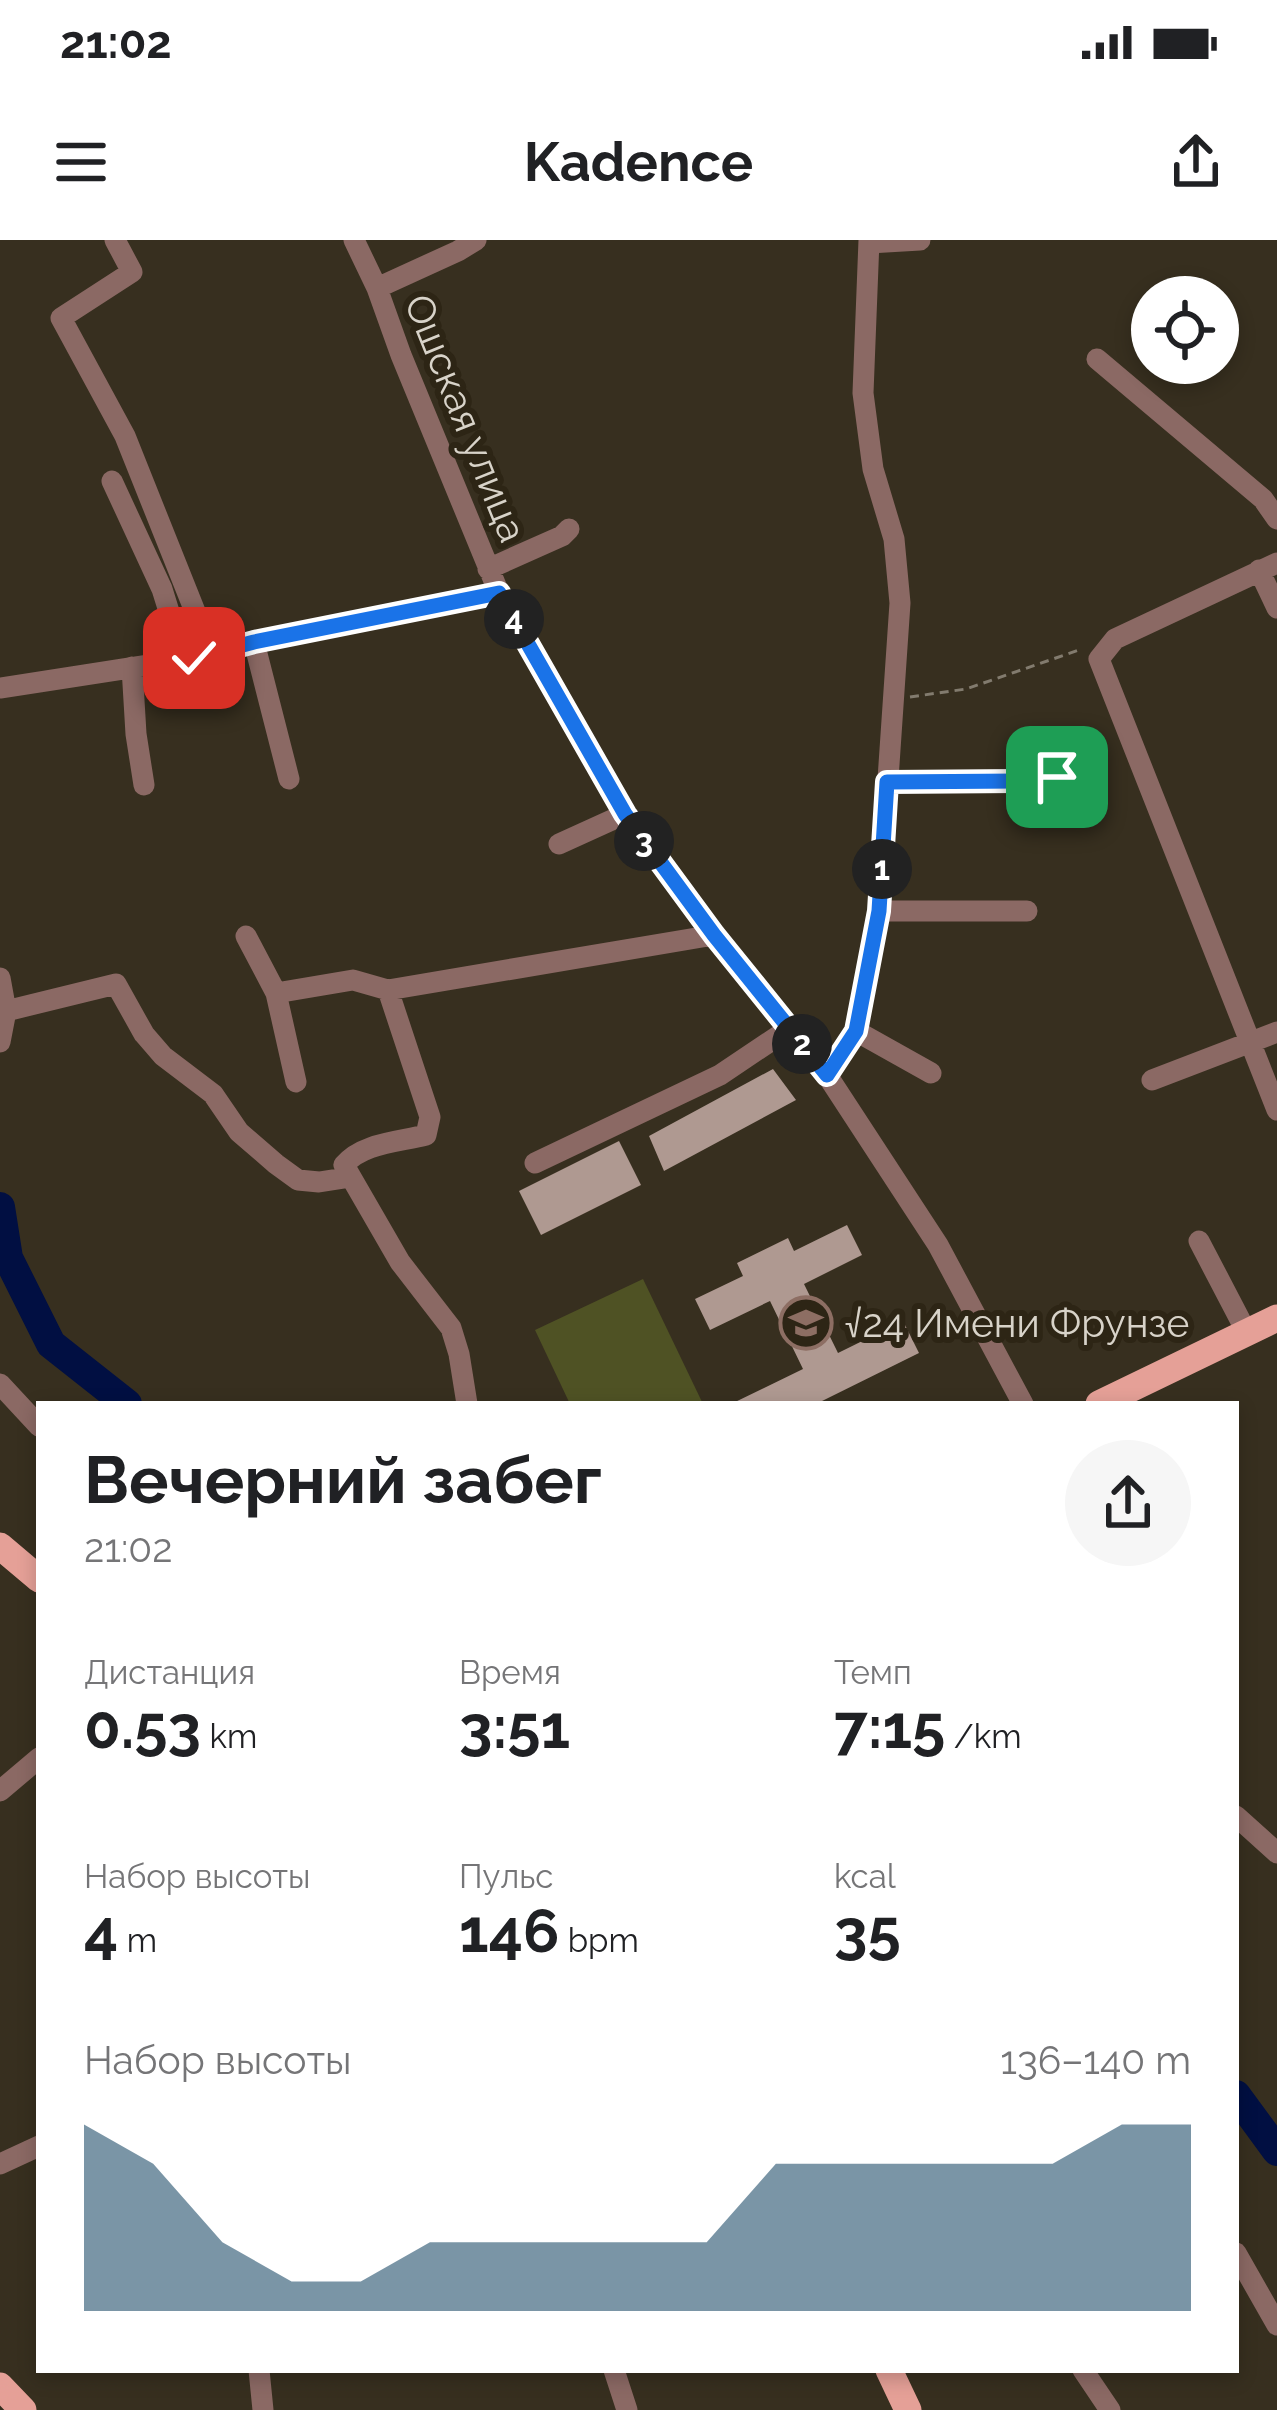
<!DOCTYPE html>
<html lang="ru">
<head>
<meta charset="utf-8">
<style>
  body { margin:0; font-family:Raleway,sans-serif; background:#f6f6f6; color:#202124; height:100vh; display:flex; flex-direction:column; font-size:45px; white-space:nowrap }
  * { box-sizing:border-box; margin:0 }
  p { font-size:39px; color:#757577 }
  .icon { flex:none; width:66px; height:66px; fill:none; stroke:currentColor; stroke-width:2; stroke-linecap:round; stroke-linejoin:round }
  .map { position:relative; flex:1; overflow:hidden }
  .sheet { position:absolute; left:36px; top:1161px; width:1203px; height:972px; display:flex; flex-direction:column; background:#fff; border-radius:0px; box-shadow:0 6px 18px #0003 }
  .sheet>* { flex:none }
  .fabs { position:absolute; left:1131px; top:36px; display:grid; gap:24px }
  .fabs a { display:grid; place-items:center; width:108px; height:108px; border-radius:50%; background:#fff; box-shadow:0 6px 18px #0003; font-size:60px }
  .pin { position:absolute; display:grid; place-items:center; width:102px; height:102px; color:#fff; margin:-51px; border-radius:24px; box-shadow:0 6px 18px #0006 }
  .km { position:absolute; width:60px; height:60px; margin:-30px; border-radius:50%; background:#222; color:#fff; font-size:33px; line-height:60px; text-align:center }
  .round { display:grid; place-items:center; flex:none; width:126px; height:126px; border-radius:63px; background:#f6f6f6 }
  .head { display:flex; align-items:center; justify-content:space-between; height:204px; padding:0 48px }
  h1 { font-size:66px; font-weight:700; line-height:90px }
  .stats { display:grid; grid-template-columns:repeat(3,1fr); gap:18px; height:204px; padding:12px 48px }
  .stats div { display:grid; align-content:center }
  .stats b { font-size:60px; font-weight:700 }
  .stats small { font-size:33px; font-weight:400 }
  .stats p { font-size:33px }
  .chart { height:336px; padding:24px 48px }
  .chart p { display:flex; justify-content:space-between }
  .chart svg { width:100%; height:216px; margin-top:12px; fill:#436981; opacity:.7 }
  .status { display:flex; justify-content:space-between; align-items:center; height:84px; padding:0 60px; background:#fff; direction:ltr }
  .status svg { height:33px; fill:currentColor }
  header { display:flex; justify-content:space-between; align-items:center; height:156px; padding:0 48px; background:#fff; font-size:54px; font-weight:700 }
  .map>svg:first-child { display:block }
  .garden { fill:#4f5224 }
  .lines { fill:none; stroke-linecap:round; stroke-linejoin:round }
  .river { stroke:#010f42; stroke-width:30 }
  .building { fill:#af9991 }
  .path { stroke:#827b6e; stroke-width:3; stroke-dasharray:9 6; stroke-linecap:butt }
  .minor { stroke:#8b6964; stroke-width:21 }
  .major { stroke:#e5a097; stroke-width:27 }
  .route-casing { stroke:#fff; stroke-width:24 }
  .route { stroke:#1a73e8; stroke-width:15 }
  .labels { text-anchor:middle; stroke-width:12; stroke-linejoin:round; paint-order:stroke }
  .street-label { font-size:39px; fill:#d8d3c9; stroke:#2d2515 }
  .poi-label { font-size:39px; fill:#d8d3c9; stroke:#2d2515; text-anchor:start }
</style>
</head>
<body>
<div class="status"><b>21:02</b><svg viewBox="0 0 49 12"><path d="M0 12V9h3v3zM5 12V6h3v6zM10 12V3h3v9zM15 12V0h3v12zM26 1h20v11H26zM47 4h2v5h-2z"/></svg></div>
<header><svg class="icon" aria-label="menu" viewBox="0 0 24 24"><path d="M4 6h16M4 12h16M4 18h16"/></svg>Kadence<svg class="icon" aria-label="share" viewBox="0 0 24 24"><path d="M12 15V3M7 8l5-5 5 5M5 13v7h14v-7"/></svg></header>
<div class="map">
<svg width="1277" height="2170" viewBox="0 0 1277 2170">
  <rect width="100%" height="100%" fill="#372f1f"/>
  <path class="garden" d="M 643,1039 L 703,1164 L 570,1164 L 535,1090 Z"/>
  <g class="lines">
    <path class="river" d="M 0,967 L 8,1018 L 51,1104 L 127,1164
      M 1236,1855 L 1277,1911"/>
  </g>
  <path class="building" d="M 773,829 L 796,860 L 664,931 L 649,896 Z
    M 619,901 L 641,945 L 541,995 L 519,951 Z
    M 847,985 L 862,1015 L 804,1044 L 838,1113 L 903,1081 L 919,1113 L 816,1164 L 731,1164 L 803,1129 L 770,1061 L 710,1090 L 695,1059 L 743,1036 L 737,1023 L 788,998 L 794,1011 Z"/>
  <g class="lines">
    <path class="path" d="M 910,457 L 966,449 L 1079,410"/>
    <path class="minor" d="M 115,0 L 132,32 L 61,78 L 125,196 L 212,414
      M 354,0 L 377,48 L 401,115 L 499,353 L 625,574 L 714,695 L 827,835 L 938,1005 L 1023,1164
      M 869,3 L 920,0
      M 377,48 L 458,11 L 476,0
      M 1097,119 L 1263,259 L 1277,279
      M 112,241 L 162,349 L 176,394 L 194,418
      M 1277,323 L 1115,399 L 1099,419 L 1277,870
      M 488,329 L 562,296 L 569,289
      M 1259,330 L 1277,368
      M 254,402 L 289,539
      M 132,427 L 136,494 L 144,545
      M 0,448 L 194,418 L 254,402 L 499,353
      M 887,542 L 1023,541 L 1057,537
      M 559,604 L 625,574
      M 879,671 L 1027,671
      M 246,696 L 276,753 L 296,842
      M 0,738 L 6,771 L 0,802
      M 276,753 L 353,740 L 388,750
      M 6,771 L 116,744 L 144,794 L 163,816 L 213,854 L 239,892 L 276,924 L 298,940 L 319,942 L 351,937
      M 856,791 L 931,833
      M 827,835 L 856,791 L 879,671 L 900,363 L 894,299 L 873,229 L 863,153 L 869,0
      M 1152,840 L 1277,792
      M 535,923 L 720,835 L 790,788
      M 1199,1001 L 1247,1093
      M 0,1144 L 39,1186
      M 467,1164 L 459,1114 L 451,1088 L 400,1022 L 344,925 C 362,903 399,902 426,895 L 430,877 L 388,750 L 714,695
      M 0,1551 L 39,1518
      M 1236,1576 L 1277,1613
      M 0,1924 L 39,1906
      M 1236,2013 L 1277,2085
      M 259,2130 L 263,2170
      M 614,2130 L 627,2170
      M 1083,2130 L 1110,2170"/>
    <path class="major" d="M 1099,1164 L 1277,1078
      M 0,1306 L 39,1339
      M 889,2130 L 908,2170
      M 0,2146 L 23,2170"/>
  </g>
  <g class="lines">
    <g class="route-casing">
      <path id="route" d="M 194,418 L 254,402 L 499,353 L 625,574 L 714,695 L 827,835 L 856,791 L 879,671 L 887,542 L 1023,541 L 1057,537"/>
    </g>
    <use href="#route" class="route"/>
  </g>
  <defs>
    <g id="school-ring" transform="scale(2.7)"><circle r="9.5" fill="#2d2515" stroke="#8d6e63" stroke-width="1.5"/><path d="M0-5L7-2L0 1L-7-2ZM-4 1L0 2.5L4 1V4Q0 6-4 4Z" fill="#8d6e63"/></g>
  </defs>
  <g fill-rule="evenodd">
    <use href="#school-ring" x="806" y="1083"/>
  </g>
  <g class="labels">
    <g class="street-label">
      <text transform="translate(466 178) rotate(68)" y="14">Ошская улица</text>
    </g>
    <g class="poi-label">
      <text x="845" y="1097">√24 Имени Фрунзе</text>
    </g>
  </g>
</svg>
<div class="fabs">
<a><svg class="icon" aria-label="locate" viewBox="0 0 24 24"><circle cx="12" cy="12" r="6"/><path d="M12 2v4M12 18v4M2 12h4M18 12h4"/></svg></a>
</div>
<div class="pin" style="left:1057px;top:537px;background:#1e9e55"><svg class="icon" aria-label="arrive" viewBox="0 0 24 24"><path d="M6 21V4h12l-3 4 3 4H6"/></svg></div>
<div class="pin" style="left:194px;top:418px;background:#d93025"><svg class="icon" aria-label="check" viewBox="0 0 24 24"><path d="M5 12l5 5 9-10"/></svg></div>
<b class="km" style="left:882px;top:629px">1</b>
<b class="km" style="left:802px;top:804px">2</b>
<b class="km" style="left:644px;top:601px">3</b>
<b class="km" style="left:514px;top:379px">4</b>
<section class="sheet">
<div class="head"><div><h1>Вечерний забег</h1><p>21:02</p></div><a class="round"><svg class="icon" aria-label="share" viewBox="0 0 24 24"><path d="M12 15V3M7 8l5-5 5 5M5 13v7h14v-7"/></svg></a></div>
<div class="stats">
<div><p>Дистанция</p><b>0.53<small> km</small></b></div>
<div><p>Время</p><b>3:51</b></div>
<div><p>Темп</p><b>7:15<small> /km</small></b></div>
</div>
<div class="stats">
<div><p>Набор высоты</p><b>4<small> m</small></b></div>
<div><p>Пульс</p><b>146<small> bpm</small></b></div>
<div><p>kcal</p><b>35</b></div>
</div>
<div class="chart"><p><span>Набор высоты</span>136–140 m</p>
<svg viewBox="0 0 160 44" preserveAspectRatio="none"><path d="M0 44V6L10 14L20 30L30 38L40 38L50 30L60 30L70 30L80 30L90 30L100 14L110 14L120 14L130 14L140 14L150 6L160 6V44z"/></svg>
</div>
</section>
</div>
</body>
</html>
